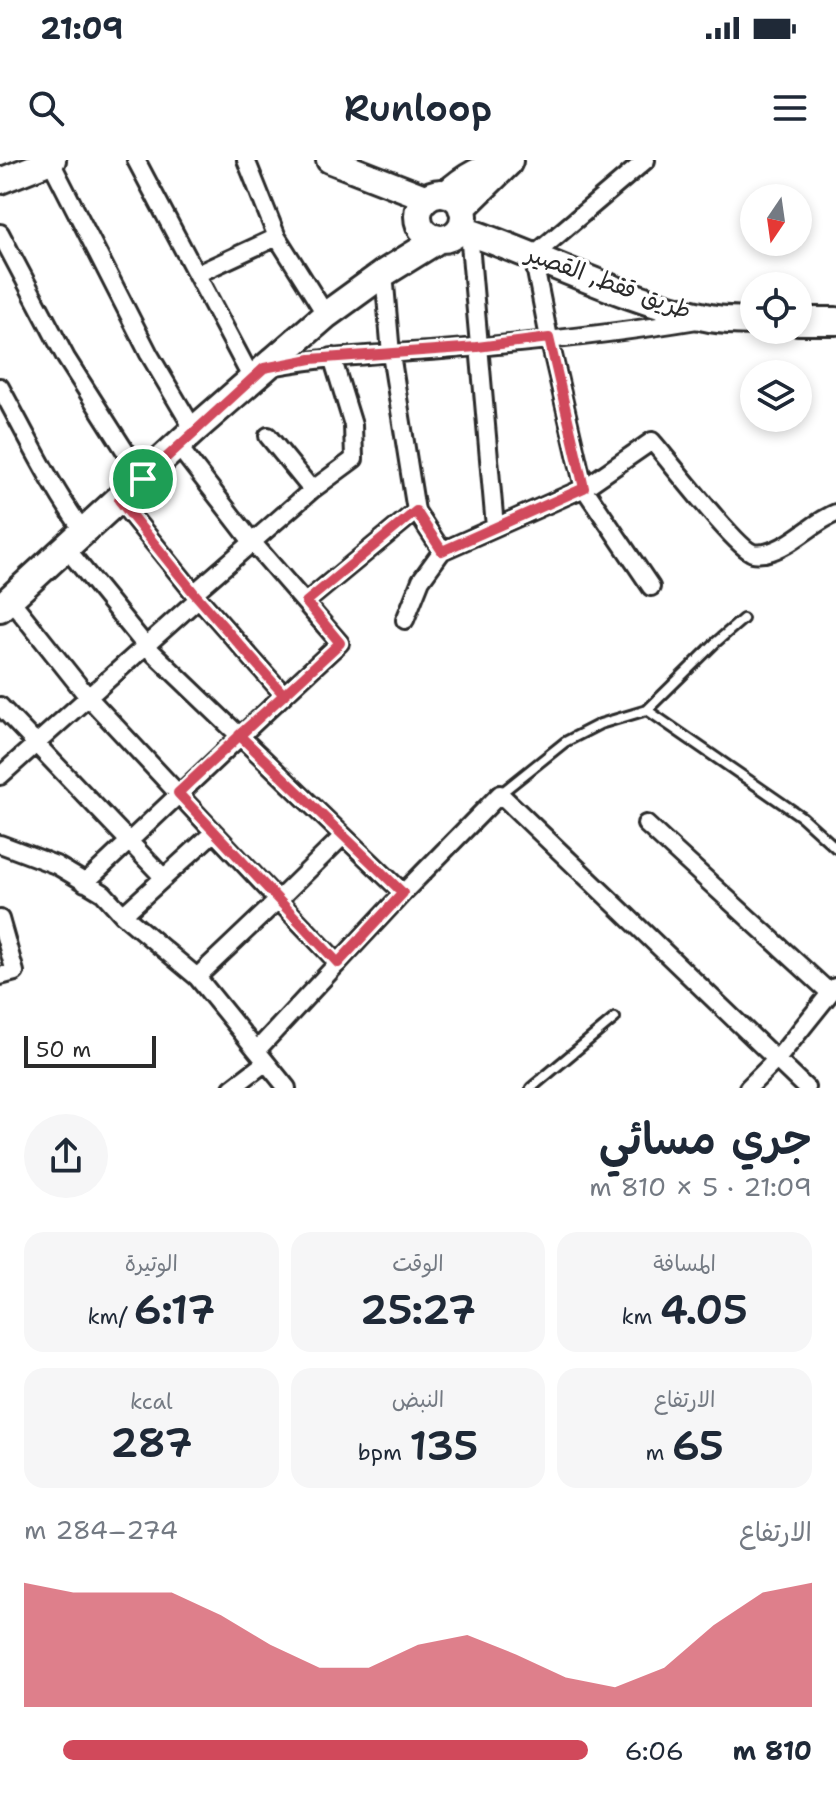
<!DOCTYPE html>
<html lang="ar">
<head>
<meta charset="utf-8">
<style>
  body { margin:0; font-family:"Shantell Sans","Playpen Sans Arabic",sans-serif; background:#f6f6f7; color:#1f2937; direction:rtl; height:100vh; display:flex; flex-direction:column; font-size:30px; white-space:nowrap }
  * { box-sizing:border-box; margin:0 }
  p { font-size:26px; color:#747a83 }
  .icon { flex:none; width:44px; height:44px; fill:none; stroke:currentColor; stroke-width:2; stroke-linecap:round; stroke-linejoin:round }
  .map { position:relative; height:928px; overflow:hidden; direction:ltr }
  .drawer { display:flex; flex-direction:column; background:#fff; flex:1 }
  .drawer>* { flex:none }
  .needle { width:52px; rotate:193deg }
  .controls { position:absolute; left:740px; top:24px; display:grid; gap:16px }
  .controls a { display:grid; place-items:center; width:72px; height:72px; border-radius:50%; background:#fff; box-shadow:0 4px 12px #0003; font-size:40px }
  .scale { position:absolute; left:24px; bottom:20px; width:132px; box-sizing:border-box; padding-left:8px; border:4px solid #2b2b2b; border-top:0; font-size:22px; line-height:28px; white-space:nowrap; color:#2b2b2b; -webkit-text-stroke:6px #fff; paint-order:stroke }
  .pin { position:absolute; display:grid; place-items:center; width:68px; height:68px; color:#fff; margin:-34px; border:4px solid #fff; border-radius:50%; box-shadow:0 2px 8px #0007 }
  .round { display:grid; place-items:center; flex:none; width:84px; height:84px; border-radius:42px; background:#f6f6f7 }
  .head { display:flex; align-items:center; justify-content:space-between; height:136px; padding:0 24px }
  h1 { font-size:44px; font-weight:600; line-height:60px }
  .figures { display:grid; grid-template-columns:repeat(3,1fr); gap:12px; height:136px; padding:8px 24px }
  .figures div { display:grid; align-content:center; border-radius:20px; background:#f6f6f7; text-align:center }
  .figures b { font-size:40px; font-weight:600 }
  .figures small { font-size:22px; font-weight:400 }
  .figures p { font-size:22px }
  .chart { height:224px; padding:16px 24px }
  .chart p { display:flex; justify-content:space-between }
  .chart svg { width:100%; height:144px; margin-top:8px; fill:#d1495b; opacity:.7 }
  ul { padding:0 24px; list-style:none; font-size:26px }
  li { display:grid; grid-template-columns:128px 96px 1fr; align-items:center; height:60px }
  li i { height:20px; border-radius:10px; background:#d1495b }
  .status { display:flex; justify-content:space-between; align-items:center; height:56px; padding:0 40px; background:#fff; direction:ltr }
  .status svg { height:22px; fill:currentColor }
  header { display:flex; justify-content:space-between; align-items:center; height:104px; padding:0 24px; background:#fff; font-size:36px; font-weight:600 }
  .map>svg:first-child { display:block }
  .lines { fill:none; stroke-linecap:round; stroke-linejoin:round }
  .lane-casing { stroke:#2b2b2b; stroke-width:14 }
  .street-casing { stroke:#2b2b2b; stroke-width:22 }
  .secondary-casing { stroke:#2b2b2b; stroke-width:30 }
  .primary-casing { stroke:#2b2b2b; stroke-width:32 }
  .lane { stroke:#fff; stroke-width:8 }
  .street { stroke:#fff; stroke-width:16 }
  .secondary { stroke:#fff; stroke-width:24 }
  .primary { stroke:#fff; stroke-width:26 }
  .route-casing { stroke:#fff; stroke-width:16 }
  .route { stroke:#d1495b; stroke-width:10 }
  .labels { text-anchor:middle; stroke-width:7; stroke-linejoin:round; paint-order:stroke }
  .street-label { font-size:24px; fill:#2b2b2b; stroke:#fff }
</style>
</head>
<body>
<div class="status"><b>21:09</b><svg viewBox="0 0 49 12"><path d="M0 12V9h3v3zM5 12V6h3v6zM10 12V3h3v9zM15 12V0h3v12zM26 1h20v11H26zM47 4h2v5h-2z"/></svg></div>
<header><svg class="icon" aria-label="menu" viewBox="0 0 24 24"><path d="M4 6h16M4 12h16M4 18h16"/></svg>Runloop<svg class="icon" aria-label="search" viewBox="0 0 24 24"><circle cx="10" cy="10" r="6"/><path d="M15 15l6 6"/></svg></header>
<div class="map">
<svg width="836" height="928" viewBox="0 0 836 928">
  <rect width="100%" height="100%" fill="#fff"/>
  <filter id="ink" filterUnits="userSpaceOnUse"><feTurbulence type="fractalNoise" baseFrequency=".0125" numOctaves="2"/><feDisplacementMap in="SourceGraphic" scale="16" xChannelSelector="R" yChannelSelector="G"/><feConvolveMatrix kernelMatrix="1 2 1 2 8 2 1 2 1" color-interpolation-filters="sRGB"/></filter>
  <g filter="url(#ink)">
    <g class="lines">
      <g class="lane-casing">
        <path id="lane" d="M 647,550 L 802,657 L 836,688
          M 500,634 L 565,582 L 600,564 L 647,550 L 715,483 L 743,459
          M 531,928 L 615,858"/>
      </g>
      <g class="street-casing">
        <path id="street" d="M 50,0 L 149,194 L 194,270
          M 136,0 L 252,219
          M 246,0 L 277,77 L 326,155
          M 646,0 L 533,96 L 549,178 L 584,328 L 651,427
          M 469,72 L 495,367
          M 0,73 L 66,198 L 143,319
          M 384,113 L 391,194 L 416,351 L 442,391 L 584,328 L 652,281 C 668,299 736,388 753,393 C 757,394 761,393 765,393 C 792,387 811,363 836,353
          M 197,114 L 277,77
          M 271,207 C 328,196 385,194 442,190 C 527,183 613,174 697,160
          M 0,227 C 27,276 51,327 84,372
          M 268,276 L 312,330
          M 119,340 L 194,433 L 284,535 L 340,483 L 253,383 L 178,286
          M 66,388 L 145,485 L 403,733
          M 194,433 L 312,330 L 354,299 L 353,265 L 332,197
          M 10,439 L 88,537 L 214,672
          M 306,442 L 416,351
          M 405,460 L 421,420 L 442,391
          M 0,546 L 164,718
          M 0,616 L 199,438
          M 646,664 L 829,832
          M 0,684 L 56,705 L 103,733 L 123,755 L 197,817 L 287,928
          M 85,723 L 284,535
          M 123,755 L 214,672 L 278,740 L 343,676
          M 0,759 L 15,812 L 0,816
          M 197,817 L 278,740 L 338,803
          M 257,890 L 403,733 L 500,634 L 806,928
          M 232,928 L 266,902
          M 748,928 L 778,898 L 835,827"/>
      </g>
      <g class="secondary-casing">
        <path id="secondary" d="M 329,0 L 427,38
          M 0,21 L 53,0"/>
      </g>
      <g class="primary-casing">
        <path id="primary" d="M418 56a23 23 0 1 1 46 0a23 23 0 1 1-46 0Z
          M 447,34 C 466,16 483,8 509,1
          M 462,48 L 508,3
          M 460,69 C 542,96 620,139 705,157 C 720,161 738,160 754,161
          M 798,161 L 836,161
          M 0,448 L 194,270 L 326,155 L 384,113 L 439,79"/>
      </g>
      <use href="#lane" class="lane"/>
      <use href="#street" class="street"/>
      <use href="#secondary" class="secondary"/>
      <use href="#primary" class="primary"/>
    </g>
  </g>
  <g class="lines" filter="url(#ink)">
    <g class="route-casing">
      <path id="route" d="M 143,319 L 119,340 L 194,433 L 284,535 L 239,575 L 403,733 L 338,803 L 178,633 C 231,583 286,533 340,483 L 306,442 L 416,351 L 442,391 L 584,328 L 549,178 L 477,187 L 311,199 L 264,208 L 143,319"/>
    </g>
    <use href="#route" class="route"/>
  </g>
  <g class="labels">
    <g class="street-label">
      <text transform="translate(609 122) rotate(20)" y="8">طريق قفط, القصير</text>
    </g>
  </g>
</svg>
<div class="controls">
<a><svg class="needle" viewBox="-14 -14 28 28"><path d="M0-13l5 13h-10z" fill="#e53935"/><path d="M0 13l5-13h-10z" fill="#747a83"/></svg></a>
<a><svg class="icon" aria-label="locate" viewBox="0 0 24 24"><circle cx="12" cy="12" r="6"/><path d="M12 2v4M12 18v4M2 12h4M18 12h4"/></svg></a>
<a><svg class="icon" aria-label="layers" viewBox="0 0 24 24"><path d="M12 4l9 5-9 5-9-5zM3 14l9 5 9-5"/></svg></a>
</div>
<div class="scale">50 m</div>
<div class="pin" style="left:143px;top:319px;background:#1e9e55"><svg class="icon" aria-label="arrive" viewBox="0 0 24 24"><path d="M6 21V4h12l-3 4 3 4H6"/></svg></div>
</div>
<section class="drawer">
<div class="head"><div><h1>جري مسائي</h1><p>21:09 · 5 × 810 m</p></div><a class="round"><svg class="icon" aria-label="share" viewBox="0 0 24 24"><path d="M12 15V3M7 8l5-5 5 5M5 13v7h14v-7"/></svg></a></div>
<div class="figures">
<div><p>المسافة</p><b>4.05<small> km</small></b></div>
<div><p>الوقت</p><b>25:27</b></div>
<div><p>الوتيرة</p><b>6:17<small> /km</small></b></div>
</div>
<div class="figures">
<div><p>الارتفاع</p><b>65<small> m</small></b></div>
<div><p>النبض</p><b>135<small> bpm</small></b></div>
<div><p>kcal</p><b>287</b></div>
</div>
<div class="chart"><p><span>الارتفاع</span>274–284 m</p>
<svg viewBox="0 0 160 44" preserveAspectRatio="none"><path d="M0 44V6L10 9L20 9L30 9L40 16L50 25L60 32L70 32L80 25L90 22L100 28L110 35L120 38L130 32L140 19L150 9L160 6V44z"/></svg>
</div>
<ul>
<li><b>810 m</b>6:06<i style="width:93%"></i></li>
</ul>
</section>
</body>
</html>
